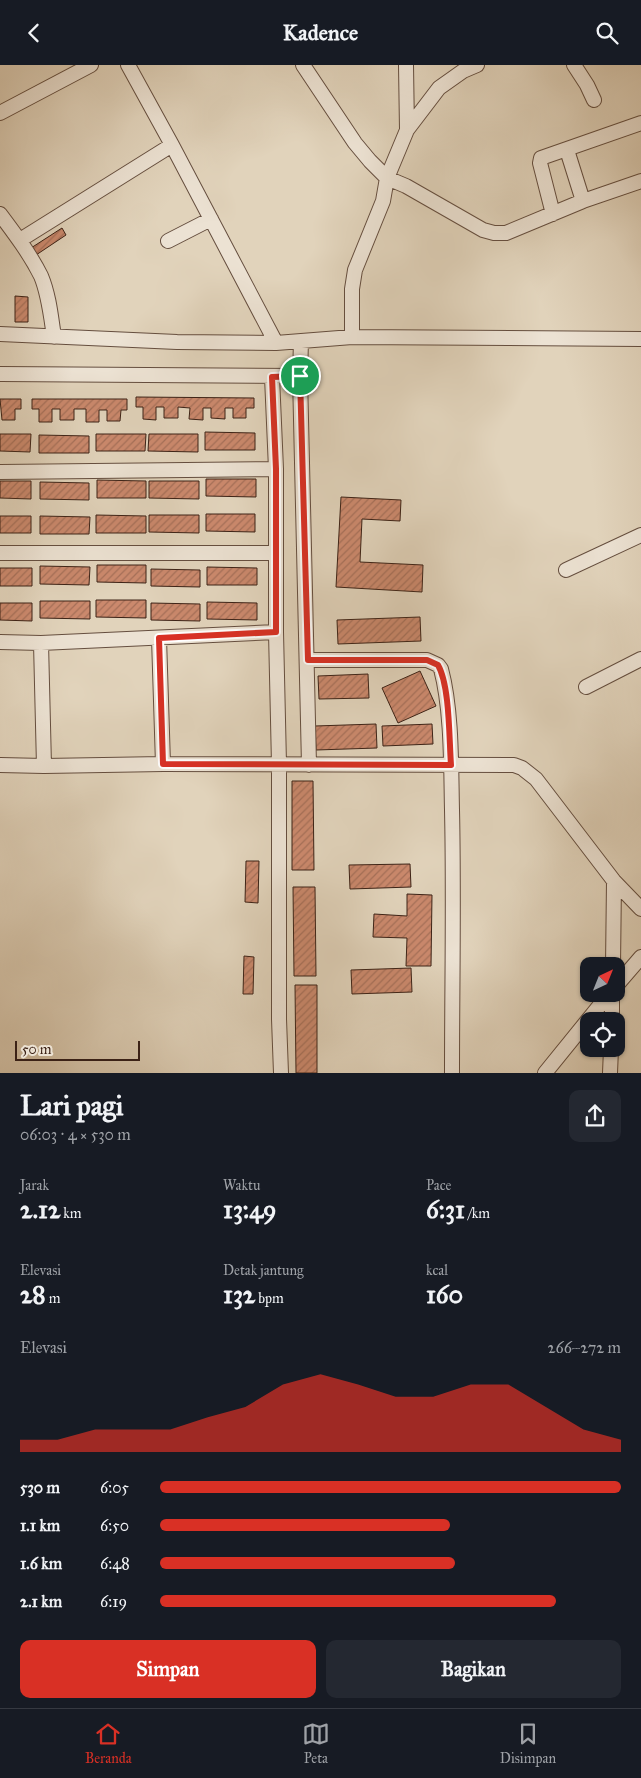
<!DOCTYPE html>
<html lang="id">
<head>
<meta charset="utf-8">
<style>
  body { margin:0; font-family:"IM FELL Great Primer",serif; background:#242831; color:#f1f3f6; height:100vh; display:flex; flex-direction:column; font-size:19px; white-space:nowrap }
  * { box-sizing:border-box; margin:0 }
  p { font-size:16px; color:#9ea1a6 }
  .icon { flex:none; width:28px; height:28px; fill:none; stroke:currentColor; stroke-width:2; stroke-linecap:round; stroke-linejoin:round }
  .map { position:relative; height:1008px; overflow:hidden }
  .sheet { display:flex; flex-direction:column; background:#171b24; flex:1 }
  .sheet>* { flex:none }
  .needle { width:32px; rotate:43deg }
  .tools { position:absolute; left:580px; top:892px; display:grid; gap:10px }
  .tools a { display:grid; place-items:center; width:45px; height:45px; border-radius:10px; background:#171b24; box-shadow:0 1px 4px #0004; font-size:25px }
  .scale { position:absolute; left:15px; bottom:12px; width:125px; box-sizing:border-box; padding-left:5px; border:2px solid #3c2216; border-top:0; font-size:14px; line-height:18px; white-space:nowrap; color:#3c2216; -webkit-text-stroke:4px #ece2d3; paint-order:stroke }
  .pin { position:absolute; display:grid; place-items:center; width:42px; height:42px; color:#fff; margin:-21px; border:2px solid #fff; border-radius:50%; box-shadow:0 1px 5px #0007 }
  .round { display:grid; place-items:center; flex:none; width:52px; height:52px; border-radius:10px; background:#242831 }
  .overview { display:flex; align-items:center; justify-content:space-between; height:85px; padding:0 20px }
  h1 { font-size:28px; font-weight:700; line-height:38px }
  .stats { display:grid; grid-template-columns:repeat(3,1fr); gap:8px; height:85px; padding:5px 20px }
  .stats div { display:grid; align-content:center }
  .stats b { font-size:25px; font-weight:700 }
  .stats small { font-size:14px; font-weight:400 }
  .stats p { font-size:14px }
  .chart { height:140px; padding:10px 20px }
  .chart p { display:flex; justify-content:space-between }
  .chart svg { width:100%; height:90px; margin-top:5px; fill:#d93025; opacity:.7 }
  .button { display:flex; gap:10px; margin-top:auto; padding:10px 20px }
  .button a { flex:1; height:58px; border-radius:10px; background:#d93025; color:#fff; font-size:20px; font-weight:700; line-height:58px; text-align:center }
  .button a+a { background:#242831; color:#f1f3f6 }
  ul { padding:0 20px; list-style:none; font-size:16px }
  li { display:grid; grid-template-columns:80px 60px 1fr; align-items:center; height:38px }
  li i { height:12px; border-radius:6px; background:#d93025 }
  header { display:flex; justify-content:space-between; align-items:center; height:65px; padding:0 20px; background:#171b24; font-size:22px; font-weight:700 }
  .dock { display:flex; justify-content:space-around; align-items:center; height:70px; border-top:1px solid #363941; background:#171b24; font-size:14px; color:#9ea1a6 }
  .dock a { display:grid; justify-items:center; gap:2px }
  .dock .active { color:#d93025 }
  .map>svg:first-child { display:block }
  .building { fill:url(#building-hatch); stroke:#3c2216 }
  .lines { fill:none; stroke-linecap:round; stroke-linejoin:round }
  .minor-casing { stroke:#654e3f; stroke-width:16 }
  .minor { stroke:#ece2d3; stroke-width:14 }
  .route-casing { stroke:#fff; stroke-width:10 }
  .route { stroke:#d93025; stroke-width:6 }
</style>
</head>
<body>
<header><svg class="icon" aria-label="back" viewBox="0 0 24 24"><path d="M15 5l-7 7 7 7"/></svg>Kadence<svg class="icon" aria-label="search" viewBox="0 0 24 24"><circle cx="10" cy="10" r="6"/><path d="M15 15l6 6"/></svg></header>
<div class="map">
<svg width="641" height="1008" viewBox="0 0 641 1008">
  <defs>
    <pattern id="building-hatch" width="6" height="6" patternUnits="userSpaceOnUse" patternTransform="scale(1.25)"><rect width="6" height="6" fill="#cb896d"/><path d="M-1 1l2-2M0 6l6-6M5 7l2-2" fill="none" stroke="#a67059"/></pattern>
  </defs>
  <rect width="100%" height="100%" fill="#e1d3bb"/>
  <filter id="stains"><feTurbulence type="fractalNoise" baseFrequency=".004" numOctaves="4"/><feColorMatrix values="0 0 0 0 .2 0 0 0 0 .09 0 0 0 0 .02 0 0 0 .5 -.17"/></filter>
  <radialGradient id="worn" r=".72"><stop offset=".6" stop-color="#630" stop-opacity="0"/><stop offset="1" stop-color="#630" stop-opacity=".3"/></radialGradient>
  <path class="building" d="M 62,163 L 66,170 L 36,190 L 31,183 Z
    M 15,231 L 28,232 L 28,257 L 15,257 Z
    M 136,332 L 254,333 L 254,343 L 246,343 L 246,353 L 233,353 L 233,343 L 225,343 L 225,354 L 211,353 L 211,343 L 203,343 L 203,355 L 189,354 L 190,343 L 178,342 L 178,353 L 164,353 L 164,342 L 156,342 L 156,355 L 143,354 L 143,342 L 136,342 Z
    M 0,334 L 21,334 L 21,344 L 15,344 L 15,355 L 2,355 Z
    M 32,334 L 127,334 L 127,345 L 121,345 L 120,356 L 107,356 L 107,345 L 99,345 L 99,357 L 86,357 L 86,344 L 74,344 L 74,355 L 60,355 L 60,344 L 52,344 L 52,357 L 39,357 L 39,344 L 32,344 Z
    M 205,367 L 255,368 L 255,385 L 205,385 Z
    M 0,369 L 31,369 L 30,387 L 0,386 Z
    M 96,369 L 146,369 L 145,386 L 96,386 Z
    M 149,369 L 198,369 L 198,387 L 148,386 Z
    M 39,370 L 89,371 L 89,388 L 39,388 Z
    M 206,414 L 256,414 L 256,432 L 206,431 Z
    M 97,415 L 146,416 L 146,433 L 97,433 Z
    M 0,416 L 31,416 L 31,434 L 0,433 Z
    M 149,416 L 199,416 L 199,434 L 149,433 Z
    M 40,417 L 89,418 L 89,435 L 40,434 Z
    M 341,432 L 401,435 L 400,456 L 362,454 L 360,497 L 423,500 L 422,527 L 336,522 Z
    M 206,449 L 255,449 L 255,467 L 206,466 Z
    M 96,450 L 146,451 L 146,468 L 96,468 Z
    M 149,450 L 199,450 L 199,468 L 149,467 Z
    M 0,451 L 31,451 L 31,468 L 0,468 Z
    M 40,451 L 90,452 L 89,469 L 40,469 Z
    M 97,500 L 146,500 L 146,518 L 97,517 Z
    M 40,501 L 90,502 L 89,520 L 40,519 Z
    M 207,502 L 257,503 L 257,520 L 207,520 Z
    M 0,503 L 32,503 L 32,521 L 0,521 Z
    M 151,504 L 200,505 L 200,522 L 151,521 Z
    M 96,535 L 146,535 L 146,553 L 96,552 Z
    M 40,536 L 90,536 L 90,554 L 40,553 Z
    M 207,537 L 257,538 L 257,555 L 207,554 Z
    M 0,538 L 32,538 L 32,556 L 0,555 Z
    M 151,538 L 200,539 L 200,556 L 151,555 Z
    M 420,552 L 421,576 L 338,579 L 337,555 Z
    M 420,606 L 436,641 L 398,658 L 382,623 Z
    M 368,609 L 369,633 L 319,634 L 318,611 Z
    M 376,659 L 377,683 L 316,685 L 315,661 Z
    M 432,659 L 433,679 L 383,681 L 382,661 Z
    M 292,716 L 313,716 L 314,805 L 292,805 Z
    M 246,796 L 259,796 L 258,838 L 245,837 Z
    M 410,799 L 411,822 L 350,824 L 349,800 Z
    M 293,822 L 315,822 L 316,911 L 294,911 Z
    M 407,829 L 432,830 L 431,901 L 406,901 L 407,873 L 373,872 L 374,849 L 407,851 Z
    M 244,891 L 254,892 L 253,929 L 243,929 Z
    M 411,903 L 412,927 L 352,929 L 351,905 Z
    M 295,920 L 317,920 L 317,1008 L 296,1008 Z"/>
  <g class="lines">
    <g class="minor-casing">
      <path id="minor" d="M 128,0 L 172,80 L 276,278
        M 303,0 L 355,78 L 370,96 L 387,113 L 406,121 L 483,165 L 494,168 L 506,168 L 583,136 L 641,116
        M 406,0 L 407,65
        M 574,0 L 587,20 L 594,35
        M 0,48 L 91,0
        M 567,85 L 583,136
        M 0,149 C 15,169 30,189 41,211 C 49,230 51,252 54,272
        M 553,149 L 540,98 L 541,93 L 641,58
        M 20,175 L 172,80
        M 168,176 L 211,154
        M 0,269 L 177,277 L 276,278 L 352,272 L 641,274
        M 352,272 L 352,224 L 355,205 L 383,136 L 387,113 L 407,65 L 439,23 L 463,6 L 477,0
        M 301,276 L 300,311 L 309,700
        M 0,309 L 300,311
        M 272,312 L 276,404 L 276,567 L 279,699 L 279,954 L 281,1008
        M 0,407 L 276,404
        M 0,488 L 276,488
        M 566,505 L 641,470
        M 159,573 L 163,699
        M 0,577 L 41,578 L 276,567
        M 41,578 L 44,701
        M 308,595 L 427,595 L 438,600 L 441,604 C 452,645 451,702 452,745 C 454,832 452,920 452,1008
        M 586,622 L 641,594
        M 0,700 L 44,701 L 163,699 L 514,700 L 522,703 L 536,714 L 614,816 L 641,844
        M 613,901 L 614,816
        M 616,921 L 641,892
        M 612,956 L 612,929
        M 545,1008 L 609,929
        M 610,1008 L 611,984"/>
    </g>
    <use href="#minor" class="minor"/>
  </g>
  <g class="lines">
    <g class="route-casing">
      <path id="route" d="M 300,311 L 308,595 L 427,595 L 438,600 C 450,621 449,674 451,700 L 163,699 L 159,573 L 276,567 L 276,404 L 272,312 Z"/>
    </g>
    <use href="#route" class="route"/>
  </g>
  <rect width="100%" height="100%" filter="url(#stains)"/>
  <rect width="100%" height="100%" fill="url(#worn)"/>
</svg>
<div class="tools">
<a><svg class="needle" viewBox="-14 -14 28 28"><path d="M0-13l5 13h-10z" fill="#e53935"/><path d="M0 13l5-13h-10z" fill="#9ea1a6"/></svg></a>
<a><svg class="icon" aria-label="locate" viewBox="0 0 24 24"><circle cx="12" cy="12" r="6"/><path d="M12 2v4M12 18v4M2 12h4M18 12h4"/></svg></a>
</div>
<div class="scale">50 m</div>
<div class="pin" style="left:300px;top:311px;background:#1e9e55"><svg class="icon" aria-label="arrive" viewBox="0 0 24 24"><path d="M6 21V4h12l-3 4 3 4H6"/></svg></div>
</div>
<section class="sheet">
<div class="overview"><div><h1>Lari pagi</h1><p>06:03 · 4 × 530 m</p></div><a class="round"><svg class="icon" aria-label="share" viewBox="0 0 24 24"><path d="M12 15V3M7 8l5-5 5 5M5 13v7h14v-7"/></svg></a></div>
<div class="stats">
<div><p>Jarak</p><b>2.12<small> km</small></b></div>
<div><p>Waktu</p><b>13:49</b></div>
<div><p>Pace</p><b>6:31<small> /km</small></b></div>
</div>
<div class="stats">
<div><p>Elevasi</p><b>28<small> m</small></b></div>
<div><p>Detak jantung</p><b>132<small> bpm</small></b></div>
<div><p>kcal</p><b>160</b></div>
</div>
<div class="chart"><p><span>Elevasi</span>266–272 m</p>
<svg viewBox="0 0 160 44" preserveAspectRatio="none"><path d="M0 44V38L10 38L20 33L30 33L40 33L50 27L60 22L70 11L80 6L90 11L100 17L110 17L120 11L130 11L140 22L150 33L160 38V44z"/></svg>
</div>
<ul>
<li><b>530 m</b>6:05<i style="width:100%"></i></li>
<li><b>1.1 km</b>6:50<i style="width:63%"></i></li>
<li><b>1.6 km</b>6:48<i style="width:64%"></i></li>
<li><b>2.1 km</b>6:19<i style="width:86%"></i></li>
</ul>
<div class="button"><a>Simpan</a><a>Bagikan</a></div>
</section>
<nav class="dock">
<a class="active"><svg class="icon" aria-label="home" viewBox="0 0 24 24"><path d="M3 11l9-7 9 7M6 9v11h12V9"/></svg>Beranda</a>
<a><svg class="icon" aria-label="map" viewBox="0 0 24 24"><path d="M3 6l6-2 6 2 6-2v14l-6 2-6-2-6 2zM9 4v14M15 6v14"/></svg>Peta</a>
<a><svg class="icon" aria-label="saved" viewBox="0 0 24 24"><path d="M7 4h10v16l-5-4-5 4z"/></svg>Disimpan</a>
</nav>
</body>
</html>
